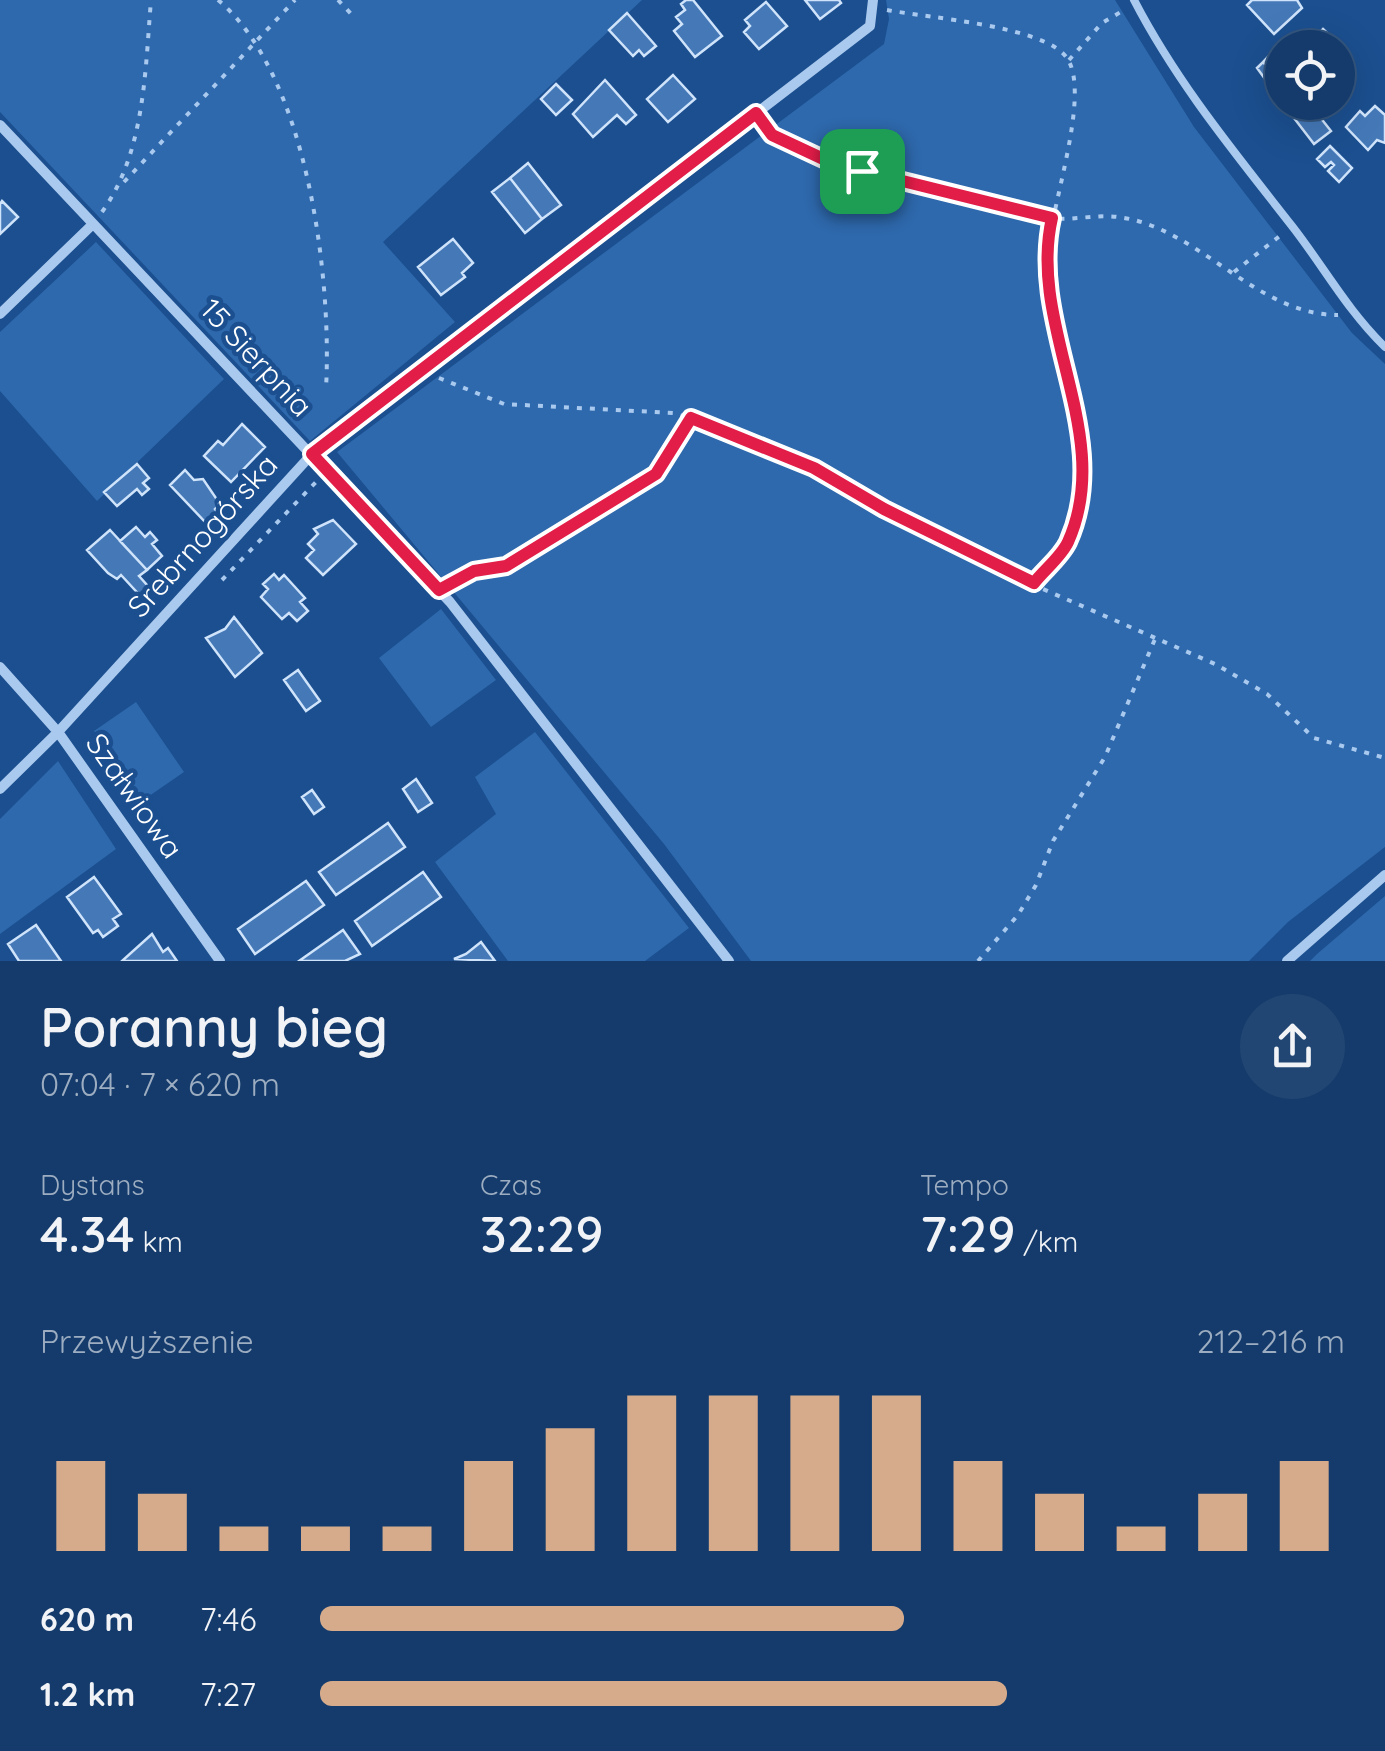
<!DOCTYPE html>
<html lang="pl">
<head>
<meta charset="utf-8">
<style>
  body { margin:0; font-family:Quicksand,sans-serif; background:#214673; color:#f1f3f6; height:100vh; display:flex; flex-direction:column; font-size:38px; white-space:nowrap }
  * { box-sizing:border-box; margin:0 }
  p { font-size:32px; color:#9dadc1 }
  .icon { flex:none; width:55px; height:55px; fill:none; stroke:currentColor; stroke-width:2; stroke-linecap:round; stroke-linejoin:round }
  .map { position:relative; height:961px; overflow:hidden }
  .side { display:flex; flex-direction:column; background:#143b6b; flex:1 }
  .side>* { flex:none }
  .fabs { position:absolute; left:1265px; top:30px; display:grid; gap:20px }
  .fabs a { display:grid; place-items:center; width:90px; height:90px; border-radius:50%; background:#143b6b; box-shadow:0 10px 40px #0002,0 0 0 2px #33557e; font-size:50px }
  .pin { position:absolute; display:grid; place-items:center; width:85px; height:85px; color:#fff; margin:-42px; border-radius:20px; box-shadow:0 5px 15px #0006 }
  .round { display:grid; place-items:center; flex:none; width:105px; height:105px; border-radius:52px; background:#214673 }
  .overview { display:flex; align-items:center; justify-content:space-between; height:170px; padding:0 40px }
  h1 { font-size:55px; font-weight:600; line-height:75px }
  .metrics { display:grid; grid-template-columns:repeat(3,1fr); gap:15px; height:170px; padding:10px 40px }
  .metrics div { display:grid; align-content:center }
  .metrics b { font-size:50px; font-weight:600 }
  .metrics small { font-size:28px; font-weight:400 }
  .metrics p { font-size:28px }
  .chart { height:280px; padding:20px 40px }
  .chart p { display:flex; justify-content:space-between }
  .chart svg { width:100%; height:180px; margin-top:10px; stroke:#d6ab8b; stroke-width:6 }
  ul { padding:0 40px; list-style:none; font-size:32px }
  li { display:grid; grid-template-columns:160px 120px 1fr; align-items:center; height:75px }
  li i { height:25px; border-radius:12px; background:#d6ab8b }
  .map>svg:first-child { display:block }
  .green { fill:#2e69ad }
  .building { fill:#4478b7; stroke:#cfe3fa; stroke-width:2.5 }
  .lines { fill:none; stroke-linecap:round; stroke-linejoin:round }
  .path { stroke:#a9c9ee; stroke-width:4; stroke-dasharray:5 8; stroke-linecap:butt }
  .service { stroke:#a9c9ee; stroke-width:8 }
  .minor { stroke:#a9c9ee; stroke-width:10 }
  .route-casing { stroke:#fff; stroke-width:20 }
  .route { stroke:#e11d48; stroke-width:12 }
  .labels { text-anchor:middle; stroke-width:9; stroke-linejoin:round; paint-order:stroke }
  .street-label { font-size:30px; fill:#fff; stroke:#1b4f8f }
</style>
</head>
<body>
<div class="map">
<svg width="1385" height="961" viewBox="0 0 1385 961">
  <rect width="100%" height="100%" fill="#1b4f8f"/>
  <path class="green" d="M 0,0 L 642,0 L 383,242 L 455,322 L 310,441 L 0,112 Z
    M 886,0 L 1115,0 L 1194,127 L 1352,333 L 1385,364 L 1385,847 L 1288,922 L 1249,961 L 751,961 L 664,844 L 337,452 L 884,44 L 889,19 Z
    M 96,242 L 224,379 L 97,501 L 0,391 L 0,332 Z
    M 441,609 L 496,680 L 431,727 L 379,658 Z
    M 136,702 L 184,772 L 142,801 L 94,731 Z
    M 535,732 L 689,928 L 645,961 L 508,961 L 435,862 L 496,814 L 475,777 Z
    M 58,761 L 116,849 L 0,934 L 0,819 Z
    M 1385,896 L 1385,961 L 1310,961 L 1317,954 Z"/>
  <path class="building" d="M 686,0 L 693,0 L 722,36 L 695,57 L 674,31 L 682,24 L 676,17 L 685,10 L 681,4 Z
    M 805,0 L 839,0 L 841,3 L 820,19 Z
    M 1252,0 L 1297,0 L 1302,8 L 1274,34 L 1247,5 Z
    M 766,2 L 787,26 L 759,49 L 744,32 L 750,26 L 745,20 Z
    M 627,13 L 656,46 L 644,56 L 639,50 L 633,56 L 609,30 Z
    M 1323,29 L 1348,53 L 1338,64 L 1338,48 L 1307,46 Z
    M 1281,43 L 1286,48 L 1282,70 L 1276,77 L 1263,62 Z
    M 1263,62 L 1282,84 L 1282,102 L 1288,102 L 1284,105 L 1257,68 Z
    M 673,75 L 695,99 L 668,122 L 647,99 Z
    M 605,80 L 636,115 L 626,124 L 617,115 L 593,137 L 573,114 Z
    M 556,84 L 572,100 L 556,115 L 541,99 Z
    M 1288,102 L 1308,102 L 1331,131 L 1314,144 L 1284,105 Z
    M 1375,106 L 1385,115 L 1385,143 L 1377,140 L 1368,150 L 1346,127 L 1360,111 L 1365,116 Z
    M 1330,146 L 1352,168 L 1339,182 L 1328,171 L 1334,165 L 1331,162 L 1325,167 L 1317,159 Z
    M 528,163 L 561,205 L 542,219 L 510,178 Z
    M 510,178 L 542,219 L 525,233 L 492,192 Z
    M 2,201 L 18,217 L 0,234 L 0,204 Z
    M 453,239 L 473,263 L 462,273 L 465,277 L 441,295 L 418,267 Z
    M 242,424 L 265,447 L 231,482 L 204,456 L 218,441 L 223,445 Z
    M 137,464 L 149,478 L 143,483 L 149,489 L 142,495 L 137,489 L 117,506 L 104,492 Z
    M 185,470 L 194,480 L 203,479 L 220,504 L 215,509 L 218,513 L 207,524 L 170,485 Z
    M 333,520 L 356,544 L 323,575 L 306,558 L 314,550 L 308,544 L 318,534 L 314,529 Z
    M 136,527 L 145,537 L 150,532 L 157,540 L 152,544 L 162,556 L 147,570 L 120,541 Z
    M 110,530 L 147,570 L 139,576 L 155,594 L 146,602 L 121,575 L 117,579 L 108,573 L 87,550 Z
    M 274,574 L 279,580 L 284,575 L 305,598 L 300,602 L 308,611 L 297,621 L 289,613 L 282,619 L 261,597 L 268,589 L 263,584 Z
    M 234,617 L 262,653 L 235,677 L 206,638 L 225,629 Z
    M 298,670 L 320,701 L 306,711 L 284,680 Z
    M 416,779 L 432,803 L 418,812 L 403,789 Z
    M 312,790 L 324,807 L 314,814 L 302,797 Z
    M 388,823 L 405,847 L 336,895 L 319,872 Z
    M 423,872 L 441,897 L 372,946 L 355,921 Z
    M 94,877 L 121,914 L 113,919 L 118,926 L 103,937 L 98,930 L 93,933 L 67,897 Z
    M 306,881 L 324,905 L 255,954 L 238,929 Z
    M 36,925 L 45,938 L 61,961 L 19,961 L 8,944 Z
    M 343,930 L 360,954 L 345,961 L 299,961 Z
    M 152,934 L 163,952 L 168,948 L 177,961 L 122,961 Z
    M 481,942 L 495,961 L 454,959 L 466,954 Z"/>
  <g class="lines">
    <path class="path" d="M 218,0 C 308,75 332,279 326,389
      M 338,0 L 355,18
      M 887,10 C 929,18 1045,26 1067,58 C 1092,95 1049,211 1047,259 C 1042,354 1114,444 1068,543 C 1061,557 1044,570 1034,583
      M 1069,60 L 1102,23 L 1124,10
      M 765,125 C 792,162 998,212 1050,218 C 1072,221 1096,214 1118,217 C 1199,227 1255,315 1338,315
      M 124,182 L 295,0
      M 102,212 C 145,152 145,72 151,0
      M 1234,272 L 1281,235
      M 439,378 L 504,404 L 673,413 L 711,424 L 814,469 L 1043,589 L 1215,664 L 1267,694 L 1314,738 L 1385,758
      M 222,580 L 316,482
      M 450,581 L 506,565 L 656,474 L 691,418
      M 978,961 L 1018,915 L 1036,885 L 1053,841 L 1105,757 L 1155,639"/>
    <path class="service" d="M 1134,0 C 1177,83 1235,153 1292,226 C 1324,267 1347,310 1385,347"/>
    <path class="minor" d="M 0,125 L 450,602 L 729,961
      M 0,314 L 93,224
      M 0,667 L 58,732 L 220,961
      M 0,789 L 58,732 L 312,454 L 870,26 L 873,0
      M 1287,961 L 1385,875"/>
  </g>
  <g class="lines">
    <g class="route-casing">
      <path id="route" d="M 756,113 L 772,135 L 834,164 L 1052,218 C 1027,327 1116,435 1068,542 C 1061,557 1044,570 1034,583 L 884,509 L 814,468 L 691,418 L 656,474 L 506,566 L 474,571 L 439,590 L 312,454 Z"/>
    </g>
    <use href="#route" class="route"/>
  </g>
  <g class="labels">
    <g class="street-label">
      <text transform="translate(256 358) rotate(47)" y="10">15 Sierpnia</text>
      <text transform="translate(203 536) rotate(-48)" y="10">Srebrnogórska</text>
      <text transform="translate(134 796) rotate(55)" y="10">Szałwiowa</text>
    </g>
  </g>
</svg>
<div class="fabs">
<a><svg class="icon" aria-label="locate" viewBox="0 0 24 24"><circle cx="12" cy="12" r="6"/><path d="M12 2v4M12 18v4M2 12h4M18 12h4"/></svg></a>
</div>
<div class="pin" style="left:862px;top:171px;background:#1e9e55"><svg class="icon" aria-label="arrive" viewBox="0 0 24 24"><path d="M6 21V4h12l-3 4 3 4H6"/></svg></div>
</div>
<section class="side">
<div class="overview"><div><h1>Poranny bieg</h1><p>07:04 · 7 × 620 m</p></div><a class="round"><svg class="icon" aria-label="share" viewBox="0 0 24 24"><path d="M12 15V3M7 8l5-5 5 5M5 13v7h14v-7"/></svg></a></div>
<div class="metrics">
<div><p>Dystans</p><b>4.34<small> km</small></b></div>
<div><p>Czas</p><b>32:29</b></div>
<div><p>Tempo</p><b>7:29<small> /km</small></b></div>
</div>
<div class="chart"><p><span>Przewyższenie</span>212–216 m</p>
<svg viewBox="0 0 160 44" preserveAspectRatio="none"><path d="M5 44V22M15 44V30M25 44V38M35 44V38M45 44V38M55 44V22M65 44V14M75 44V6M85 44V6M95 44V6M105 44V6M115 44V22M125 44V30M135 44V38M145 44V30M155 44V22"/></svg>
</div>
<ul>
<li><b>620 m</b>7:46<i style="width:57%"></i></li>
<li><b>1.2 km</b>7:27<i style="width:67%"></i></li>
</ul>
</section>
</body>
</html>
